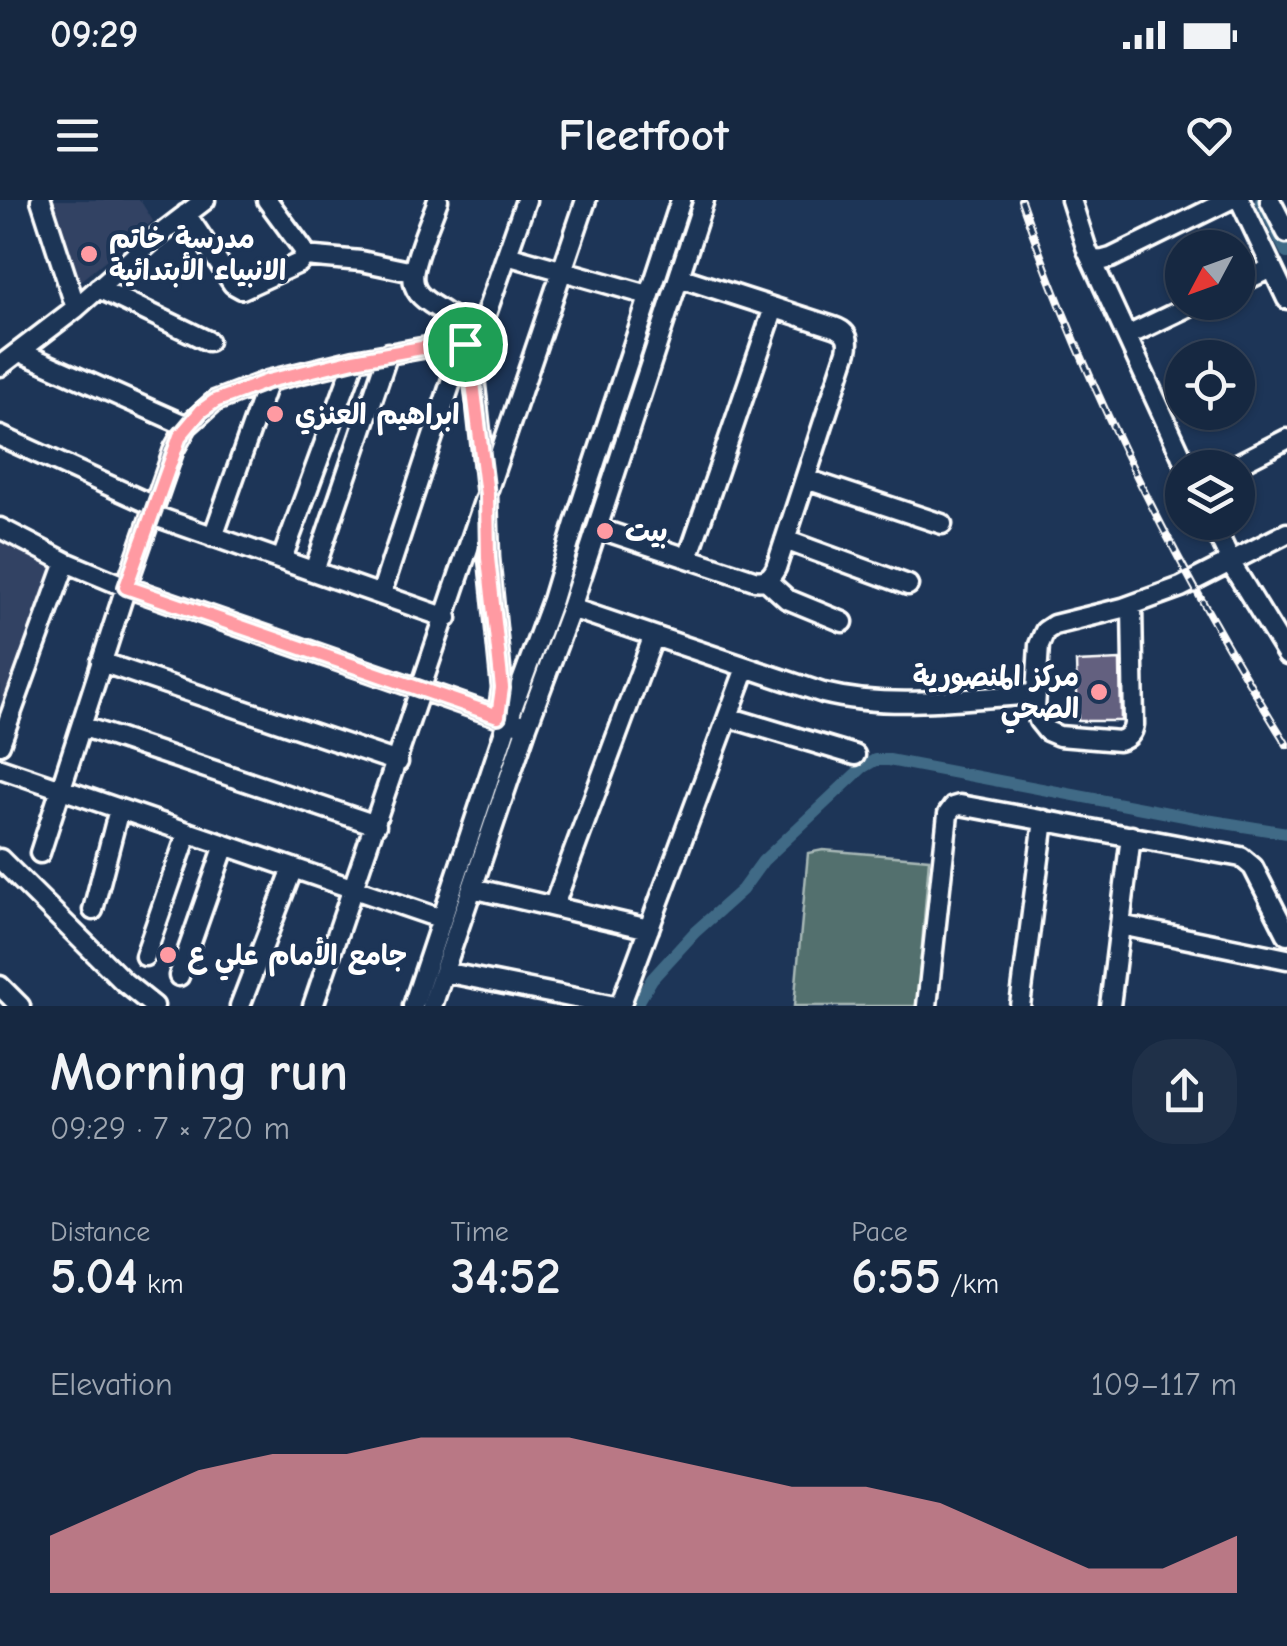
<!DOCTYPE html>
<html lang="en">
<head>
<meta charset="utf-8">
<style>
  body { margin:0; font-family:"Comic Neue","Playpen Sans Arabic",sans-serif; background:#1f3048; color:#f1f3f6; height:100vh; display:flex; flex-direction:column; font-size:38px; white-space:nowrap }
  * { box-sizing:border-box; margin:0 }
  p { font-size:32px; color:#9ea6b1 }
  .icon { flex:none; width:55px; height:55px; fill:none; stroke:currentColor; stroke-width:2; stroke-linecap:round; stroke-linejoin:round }
  .map { position:relative; height:806px; overflow:hidden }
  .side { display:flex; flex-direction:column; background:#162841; flex:1 }
  .side>* { flex:none }
  .needle { width:65px; rotate:229deg }
  .tools { position:absolute; left:1165px; top:30px; display:grid; gap:20px }
  .tools a { display:grid; place-items:center; width:90px; height:90px; border-radius:50%; background:#162841; box-shadow:0 2px 8px #0004,0 0 0 2px #35445a; font-size:50px }
  .pin { position:absolute; display:grid; place-items:center; width:85px; height:85px; color:#fff; margin:-42px; border:5px solid #fff; border-radius:50%; box-shadow:0 2px 10px #0007 }
  .round { display:grid; place-items:center; flex:none; width:105px; height:105px; border-radius:40px; background:#1f3048 }
  .head { display:flex; align-items:center; justify-content:space-between; height:170px; padding:0 50px }
  h1 { font-size:55px; font-weight:700; line-height:75px }
  .figures { display:grid; grid-template-columns:repeat(3,1fr); gap:15px; height:170px; padding:10px 50px }
  .figures div { display:grid; align-content:center }
  .figures b { font-size:50px; font-weight:700 }
  .figures small { font-size:28px; font-weight:400 }
  .figures p { font-size:28px }
  .chart { height:280px; padding:20px 50px }
  .chart p { display:flex; justify-content:space-between }
  .chart svg { width:100%; height:180px; margin-top:10px; fill:#ff9aa2; opacity:.7 }
  .status { display:flex; justify-content:space-between; align-items:center; height:70px; padding:0 50px; background:#162841; direction:ltr }
  .status svg { height:28px; fill:currentColor }
  header { display:flex; justify-content:space-between; align-items:center; height:130px; padding:0 50px; background:#162841; font-size:45px; font-weight:700 }
  .map>svg:first-child { display:block }
  .built { fill:#324263 }
  .green { fill:#52706e; stroke:#a8b8b6; stroke-width:2.5 }
  .lines { fill:none; stroke-linecap:round; stroke-linejoin:round }
  .canal { stroke:#406b86; stroke-width:12 }
  .building { fill:#64617f; stroke:#fff; stroke-width:2.5 }
  .minor-casing { stroke:#fff; stroke-width:25 }
  .minor { stroke:#1d3557; stroke-width:18 }
  .rail-casing { stroke:#fff; stroke-width:8 }
  .rail { stroke:#1d3557; stroke-width:4; stroke-dasharray:11; stroke-linecap:butt }
  .route-casing { stroke:#fff; stroke-width:20 }
  .route { stroke:#ff9aa2; stroke-width:12 }
  .poi-dot { fill:#ff9aa2; stroke:#1d3557; stroke-width:4 }
  .labels { text-anchor:middle; stroke-width:8; stroke-linejoin:round; paint-order:stroke }
  .poi-label { font-size:28px; font-weight:bold; fill:#fff; stroke:#1d3557; text-anchor:start }
</style>
</head>
<body>
<div class="status"><b>09:29</b><svg viewBox="0 0 49 12"><path d="M0 12V9h3v3zM5 12V6h3v6zM10 12V3h3v9zM15 12V0h3v12zM26 1h20v11H26zM47 4h2v5h-2z"/></svg></div>
<header><svg class="icon" aria-label="menu" viewBox="0 0 24 24"><path d="M4 6h16M4 12h16M4 18h16"/></svg>Fleetfoot<svg class="icon" aria-label="heart" viewBox="0 0 24 24"><path d="M12 20l-8-8c-3-5 5-10 8-4 3-6 11-1 8 4z"/></svg></header>
<div class="map">
<svg width="1287" height="806" viewBox="0 0 1287 806">
  <rect width="100%" height="100%" fill="#1d3557"/>
  <filter id="ink" filterUnits="userSpaceOnUse"><feTurbulence type="fractalNoise" baseFrequency=".01" numOctaves="2"/><feDisplacementMap in="SourceGraphic" scale="20" xChannelSelector="R" yChannelSelector="G"/><feConvolveMatrix kernelMatrix="1 2 1 2 8 2 1 2 1" color-interpolation-filters="sRGB"/></filter>
  <g filter="url(#ink)">
    <path class="built" d="M 48,0 L 140,0 L 153,21 L 74,86 Z
      M 0,336 L 55,362 L 0,510 Z"/>
    <path class="green" d="M 823,650 L 929,659 L 917,806 L 794,806 L 808,653 Z"/>
    <g class="lines">
      <path class="canal" d="M 1261,0 L 1287,53
        M 636,806 L 652,779 L 695,732 L 742,690 L 763,661 L 863,567 L 875,560 L 889,560 L 1200,619 L 1287,633"/>
    </g>
    <path class="building" d="M 1120,460 L 1121,521 L 1078,521 L 1076,462 Z"/>
    <g class="lines">
      <g class="minor-casing">
        <path id="minor" d="M 41,0 L 76,108
          M 438,0 C 430,22 419,46 414,69 C 407,105 447,104 461,129 C 463,133 464,140 465,144
          M 1071,0 L 1087,50 L 1187,268
          M 1240,0 L 1287,99
          M 1270,0 L 1287,33
          M 186,14 L 233,84 L 242,89 L 299,63 L 305,56 L 303,49 L 267,0
          M 507,55 L 648,95
          M 305,56 L 361,61 L 413,72
          M 1092,59 L 1100,61 L 1111,58 L 1229,0
          M 1238,84 L 1271,68
          M 98,88 L 208,141
          M 1127,136 L 1198,102
          M 20,152 L 187,226
          M 0,166 L 76,108 L 154,39 L 205,0
          M 0,236 L 154,306
          M 1230,268 L 1287,239
          M 806,279 L 942,324
          M 152,315 L 447,418
          M 1212,322 L 1235,370 L 1287,455
          M 0,328 L 66,362 L 126,387 L 517,523
          M 597,328 L 754,380 C 765,382 771,378 776,368 L 847,151 C 850,138 846,131 834,127 L 679,77
          M 213,337 L 268,181
          M 785,340 L 908,385
          M 688,358 L 774,108
          M 282,359 L 355,160
          M 314,371 L 388,153
          M 766,380 L 787,399 L 843,422
          M 381,394 L 452,179 L 461,169 L 473,168
          M 1132,406 L 1134,524 C 1133,533 1128,538 1119,541 L 1059,536 L 1047,531 L 1039,521 L 1035,509 L 1039,445 L 1045,431 L 1054,425 L 1123,408 L 1181,387 L 1287,333
          M 571,408 L 823,493 C 891,510 966,498 1036,494
          M 101,462 L 398,562
          M 498,516 L 502,488 L 489,358 L 487,295 L 473,168 L 480,131 L 526,0
          M 728,517 L 855,555
          M 81,526 L 376,625
          M 0,544 L 66,362
          M 0,568 L 442,719
          M 40,653 L 126,387 L 174,249 L 187,226 L 215,201 L 268,181 L 355,160 L 433,146 L 476,146
          M 0,659 L 124,782 L 154,806
          M 472,688 L 649,729
          M 554,705 L 653,438
          M 93,710 L 119,609
          M 1120,725 L 1287,759
          M 145,756 L 188,632
          M 444,772 L 615,806
          M 179,776 L 225,645
          M 0,786 L 20,806
          M 240,806 L 293,668
          M 313,806 L 586,0
          M 413,806 L 513,506 L 552,400 L 576,320 L 681,0
          M 432,806 L 527,526 L 571,408 L 704,0
          M 620,806 L 746,468
          M 927,806 L 948,614 L 953,607 L 960,605 L 1241,657 L 1253,667 L 1287,734
          M 1020,806 L 1044,620
          M 1110,806 L 1131,636"/>
      </g>
      <use href="#minor" class="minor"/>
      <g class="rail-casing">
        <path id="rail" d="M 1021,0 C 1087,193 1180,373 1287,545"/>
      </g>
      <use href="#rail" class="rail"/>
    </g>
  </g>
  <g class="lines" filter="url(#ink)">
    <g class="route-casing">
      <path id="route" d="M 465,144 L 476,146 L 473,183 L 487,295 L 488,358 L 502,488 L 498,516 L 126,387 L 180,236 L 201,211 L 215,201 L 268,181 L 354,160 L 433,146 Z"/>
    </g>
    <use href="#route" class="route"/>
  </g>
  <g class="poi-dot">
    <circle cx="89" cy="54" r="10"/>
    <circle cx="275" cy="214" r="10"/>
    <circle cx="605" cy="331" r="10"/>
    <circle cx="1099" cy="492" r="10"/>
    <circle cx="168" cy="755" r="10"/>
  </g>
  <g class="labels">
    <g class="poi-label">
      <text x="109" y="48">مدرسة خاتم<tspan x="109" dy="32">الانبياء الأبتدائية</tspan></text>
      <text x="295" y="224">ابراهيم العنزي</text>
      <text x="625" y="341">بيت</text>
      <text x="1079" y="486" text-anchor="end">مركز المنصورية<tspan x="1079" dy="32">الصحي</tspan></text>
      <text x="188" y="765">جامع الأمام علي ع</text>
    </g>
  </g>
</svg>
<div class="tools">
<a><svg class="needle" viewBox="-14 -14 28 28"><path d="M0-13l5 13h-10z" fill="#e53935"/><path d="M0 13l5-13h-10z" fill="#9ea6b1"/></svg></a>
<a><svg class="icon" aria-label="locate" viewBox="0 0 24 24"><circle cx="12" cy="12" r="6"/><path d="M12 2v4M12 18v4M2 12h4M18 12h4"/></svg></a>
<a><svg class="icon" aria-label="layers" viewBox="0 0 24 24"><path d="M12 4l9 5-9 5-9-5zM3 14l9 5 9-5"/></svg></a>
</div>
<div class="pin" style="left:465px;top:144px;background:#1e9e55"><svg class="icon" aria-label="arrive" viewBox="0 0 24 24"><path d="M6 21V4h12l-3 4 3 4H6"/></svg></div>
</div>
<section class="side">
<div class="head"><div><h1>Morning run</h1><p>09:29 · 7 × 720 m</p></div><a class="round"><svg class="icon" aria-label="share" viewBox="0 0 24 24"><path d="M12 15V3M7 8l5-5 5 5M5 13v7h14v-7"/></svg></a></div>
<div class="figures">
<div><p>Distance</p><b>5.04<small> km</small></b></div>
<div><p>Time</p><b>34:52</b></div>
<div><p>Pace</p><b>6:55<small> /km</small></b></div>
</div>
<div class="chart"><p><span>Elevation</span>109–117 m</p>
<svg viewBox="0 0 160 44" preserveAspectRatio="none"><path d="M0 44V30L10 22L20 14L30 10L40 10L50 6L60 6L70 6L80 10L90 14L100 18L110 18L120 22L130 30L140 38L150 38L160 30V44z"/></svg>
</div>
</section>
</body>
</html>
